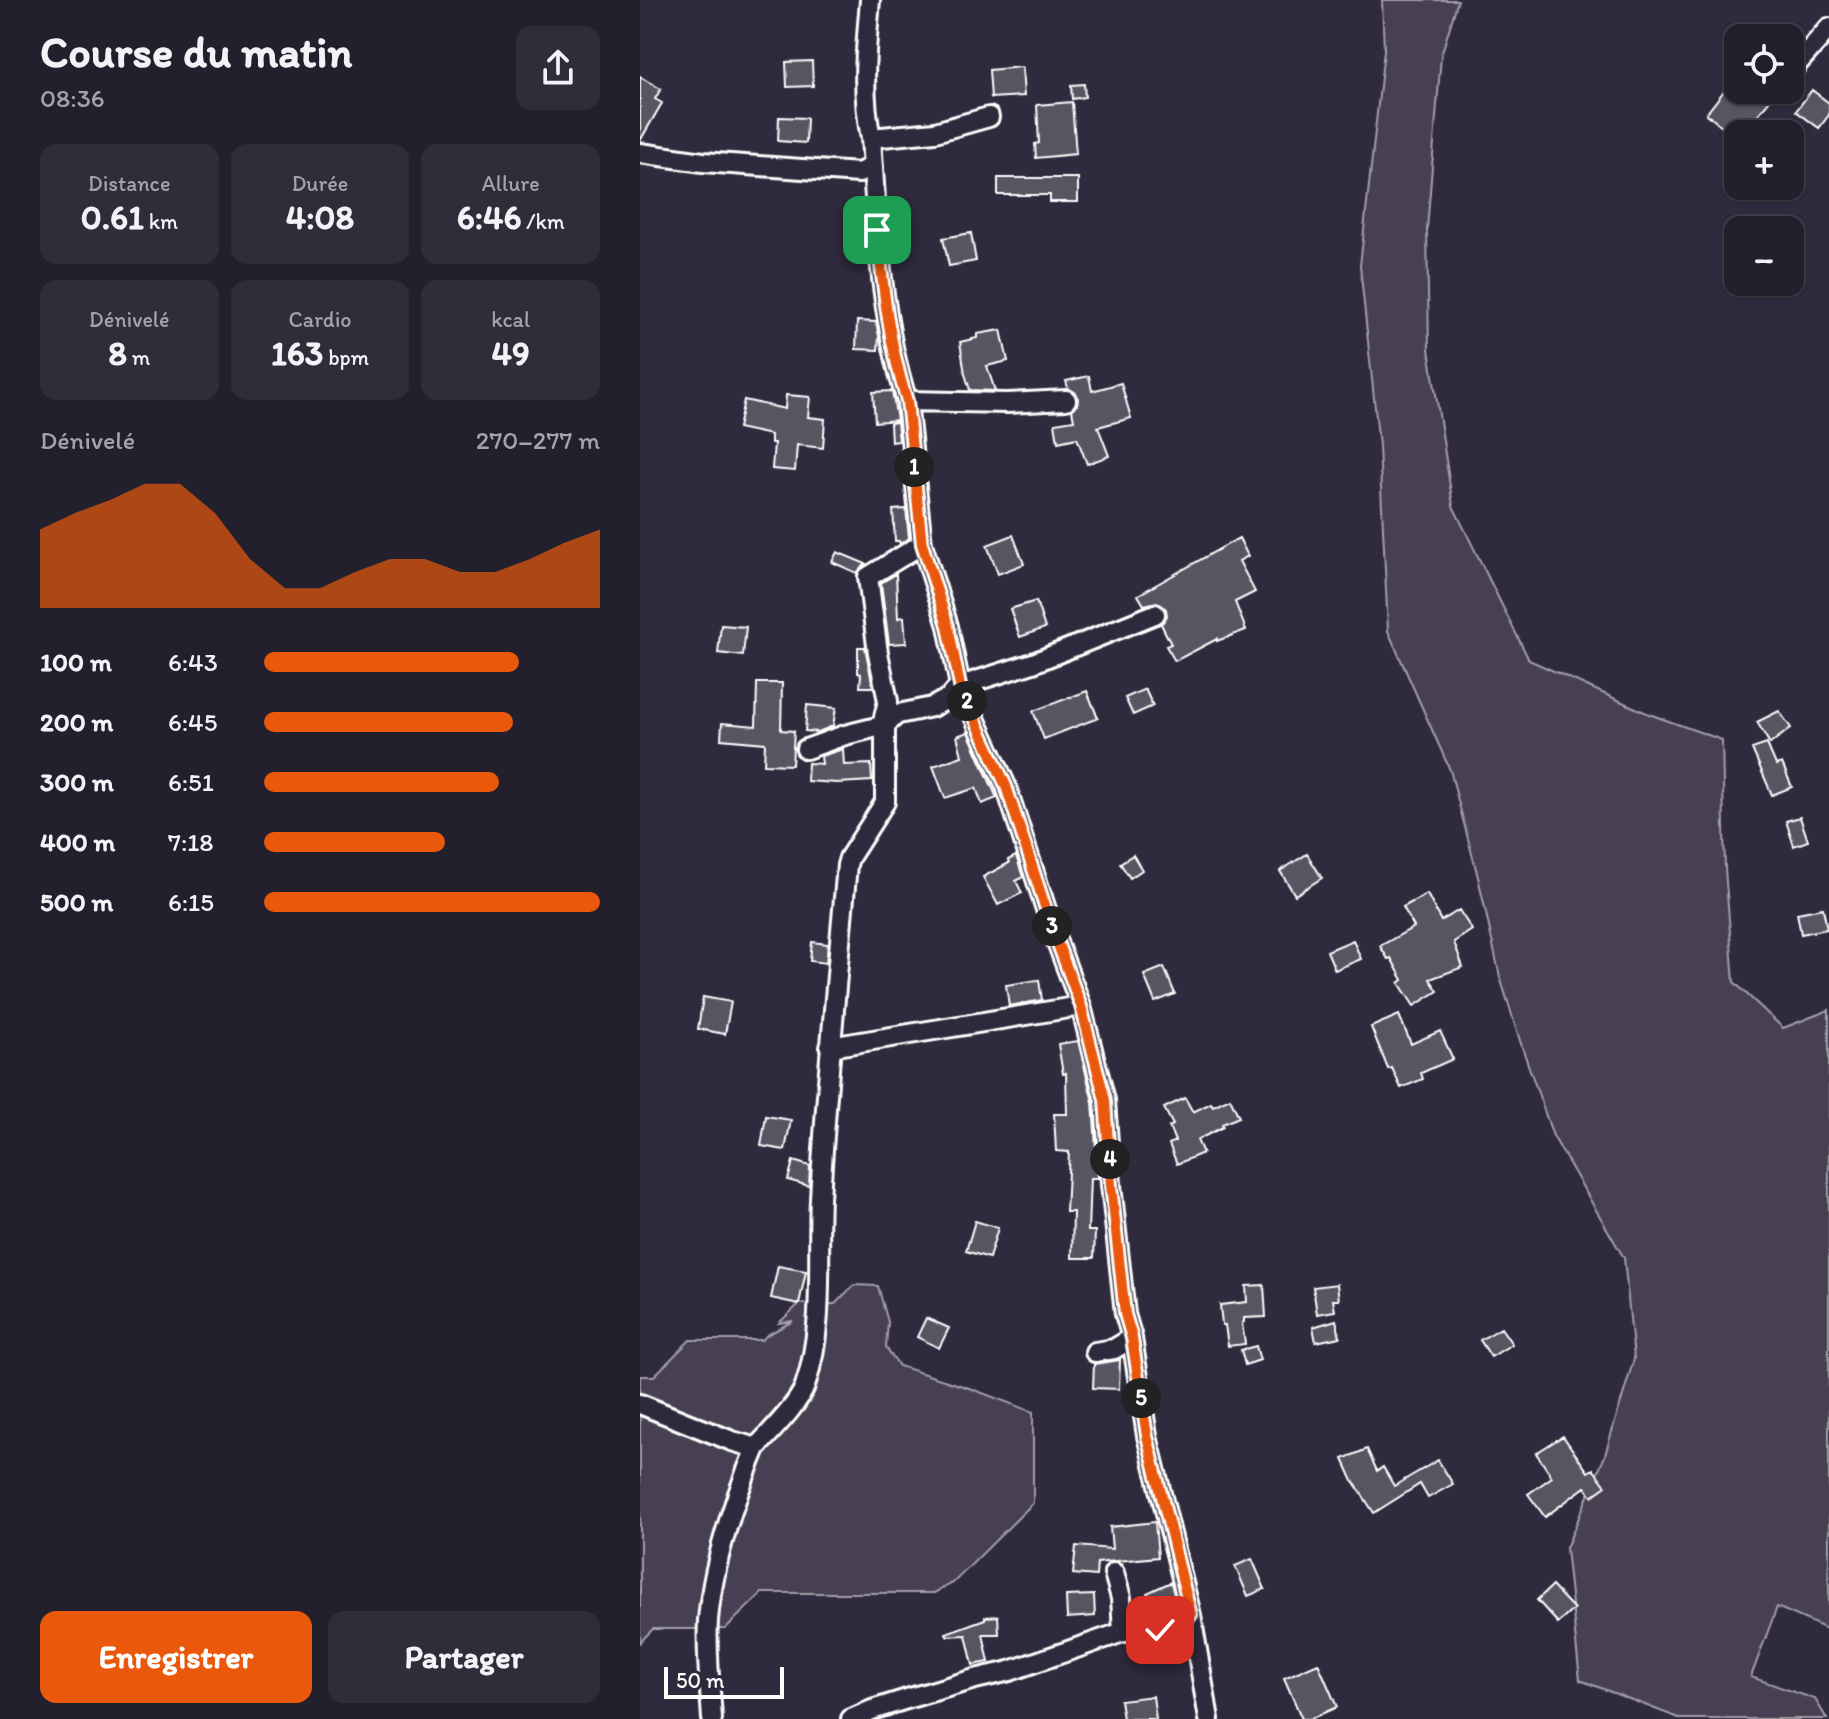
<!DOCTYPE html>
<html lang="fr">
<head>
<meta charset="utf-8">
<style>
  body { margin:0; font-family:Itim,sans-serif; background:#2f2d3a; color:#f1f3f6; height:100vh; display:flex; flex-direction:column; font-size:30px; white-space:nowrap }
  * { box-sizing:border-box; margin:0 }
  p { font-size:26px; color:#a3a3aa }
  .icon { flex:none; width:44px; height:44px; fill:none; stroke:currentColor; stroke-width:2; stroke-linecap:round; stroke-linejoin:round }
  .map { position:relative; flex:1; overflow:hidden }
  .side { display:flex; flex-direction:column; background:#23202e; width:640px }
  .side>* { flex:none }
  .fabs { position:absolute; left:1084px; top:24px; display:grid; gap:16px }
  .fabs a { display:grid; place-items:center; width:80px; height:80px; border-radius:16px; background:#23202e; box-shadow:0 2px 6px #0004,0 0 0 2px #403e4a; font-size:40px }
  .scale { position:absolute; left:24px; bottom:20px; width:120px; box-sizing:border-box; padding-left:8px; border:4px solid #fff; border-top:0; font-size:22px; line-height:28px; white-space:nowrap; color:#fff; -webkit-text-stroke:6px #2f2a3d; paint-order:stroke }
  .pin { position:absolute; display:grid; place-items:center; width:68px; height:68px; color:#fff; margin:-34px; border-radius:16px; box-shadow:0 4px 12px #0006 }
  .km { position:absolute; width:40px; height:40px; margin:-20px; border-radius:50%; background:#222; color:#fff; font-size:22px; line-height:40px; text-align:center }
  .round { display:grid; place-items:center; flex:none; width:84px; height:84px; border-radius:16px; background:#2f2d3a }
  .summary { display:flex; align-items:center; justify-content:space-between; height:136px; padding:0 40px }
  h1 { font-size:44px; font-weight:700; line-height:60px }
  .figures { display:grid; grid-template-columns:repeat(3,1fr); gap:12px; height:136px; padding:8px 40px }
  .figures div { display:grid; align-content:center; border-radius:16px; background:#2f2d3a; text-align:center }
  .figures b { font-size:34px; font-weight:700 }
  .figures small { font-size:22px; font-weight:400 }
  .figures p { font-size:22px }
  .chart { height:224px; padding:16px 40px }
  .chart p { display:flex; justify-content:space-between }
  .chart svg { width:100%; height:144px; margin-top:8px; fill:#ea580c; opacity:.7 }
  .action { display:flex; gap:16px; margin-top:auto; padding:16px 40px }
  .action a { flex:1; height:92px; border-radius:16px; background:#ea580c; color:#fff; font-size:32px; font-weight:700; line-height:92px; text-align:center }
  .action a+a { background:#2f2d3a; color:#f1f3f6 }
  ul { padding:0 40px; list-style:none; font-size:26px }
  li { display:grid; grid-template-columns:128px 96px 1fr; align-items:center; height:60px }
  li i { height:20px; border-radius:10px; background:#ea580c }
  main { display:flex; flex:1; min-height:0 }
  .map>svg:first-child { display:block }
  .green { fill:#464152; stroke:#a2a0a8; stroke-width:2 }
  .building { fill:#595564; stroke:#fff; stroke-width:2 }
  .lines { fill:none; stroke-linecap:round; stroke-linejoin:round }
  .minor-casing { stroke:#fff; stroke-width:24 }
  .minor { stroke:#2f2a3d; stroke-width:18 }
  .route-casing { stroke:#fff; stroke-width:16 }
  .route { stroke:#ea580c; stroke-width:10 }
</style>
</head>
<body>
<main>
<section class="side">
<div class="summary"><div><h1>Course du matin</h1><p>08:36</p></div><a class="round"><svg class="icon" aria-label="share" viewBox="0 0 24 24"><path d="M12 15V3M7 8l5-5 5 5M5 13v7h14v-7"/></svg></a></div>
<div class="figures">
<div><p>Distance</p><b>0.61<small> km</small></b></div>
<div><p>Durée</p><b>4:08</b></div>
<div><p>Allure</p><b>6:46<small> /km</small></b></div>
</div>
<div class="figures">
<div><p>Dénivelé</p><b>8<small> m</small></b></div>
<div><p>Cardio</p><b>163<small> bpm</small></b></div>
<div><p>kcal</p><b>49</b></div>
</div>
<div class="chart"><p><span>Dénivelé</span>270–277 m</p>
<svg viewBox="0 0 160 44" preserveAspectRatio="none"><path d="M0 44V20L10 15L20 11L30 6L40 6L50 15L60 29L70 38L80 38L90 33L100 29L110 29L120 33L130 33L140 29L150 24L160 20V44z"/></svg>
</div>
<ul>
<li><b>100 m</b>6:43<i style="width:76%"></i></li>
<li><b>200 m</b>6:45<i style="width:74%"></i></li>
<li><b>300 m</b>6:51<i style="width:70%"></i></li>
<li><b>400 m</b>7:18<i style="width:54%"></i></li>
<li><b>500 m</b>6:15<i style="width:100%"></i></li>
</ul>
<div class="action"><a>Enregistrer</a><a>Partager</a></div>
</section>
<div class="map">
<svg width="1189" height="1719" viewBox="0 0 1189 1719">
  <rect width="100%" height="100%" fill="#2f2a3d"/>
  <filter id="ink" filterUnits="userSpaceOnUse"><feTurbulence type="fractalNoise" baseFrequency=".0125" numOctaves="2"/><feDisplacementMap in="SourceGraphic" scale="16" xChannelSelector="R" yChannelSelector="G"/><feConvolveMatrix kernelMatrix="1 2 1 2 8 2 1 2 1" color-interpolation-filters="sRGB"/></filter>
  <g filter="url(#ink)">
    <path class="green" d="M 742,0 L 818,0 L 801,56 L 787,229 L 789,349 L 813,506 L 889,660 L 1009,714 L 1082,740 L 1085,869 L 1094,982 L 1143,1028 L 1189,1010 L 1189,1630 L 1137,1607 L 1111,1677 L 1175,1699 L 1187,1719 L 1041,1719 L 940,1680 L 926,1548 L 964,1458 L 994,1359 L 984,1258 L 913,1136 L 882,1047 L 860,977 L 838,877 L 810,770 L 748,631 L 739,446 L 720,266 L 744,50 Z
      M 214,1285 L 238,1286 L 248,1322 L 246,1347 L 259,1366 L 329,1388 L 393,1412 L 393,1503 L 313,1583 L 294,1593 L 122,1593 L 85,1629 L 13,1629 L 0,1642 L 0,1376 L 14,1376 L 50,1340 L 122,1340 L 127,1335 L 153,1321 L 139,1323 L 159,1304 L 195,1304 Z"/>
    <path class="building" d="M 172,61 L 173,86 L 147,87 L 146,62 Z
      M 382,67 L 384,96 L 351,98 L 349,70 Z
      M 0,77 L 21,89 L 15,99 L 22,103 L 0,141 Z
      M 444,84 L 445,97 L 432,99 L 431,85 Z
      M 1087,87 L 1100,96 L 1106,90 L 1127,90 L 1134,95 L 1116,117 L 1119,119 L 1107,134 L 1105,134 L 1095,127 L 1091,133 L 1066,114 Z
      M 1172,90 L 1189,103 L 1189,115 L 1179,128 L 1156,111 Z
      M 432,102 L 436,154 L 396,158 L 395,144 L 399,143 L 397,105 Z
      M 139,117 L 167,118 L 166,143 L 138,141 Z
      M 358,178 L 438,178 L 438,202 L 410,202 L 410,195 L 358,195 Z
      M 331,233 L 336,261 L 309,266 L 303,238 Z
      M 217,321 L 236,322 L 239,336 L 238,350 L 216,349 Z
      M 361,330 L 368,361 L 347,366 L 355,391 L 330,390 L 325,374 L 320,342 L 337,338 L 337,334 Z
      M 449,376 L 452,391 L 481,383 L 491,418 L 458,427 L 469,456 L 447,464 L 437,438 L 418,442 L 415,423 L 434,420 L 432,410 L 437,405 L 438,399 L 436,393 L 428,388 L 426,381 Z
      M 252,391 L 257,420 L 235,422 L 233,392 Z
      M 146,395 L 170,397 L 168,417 L 185,419 L 183,448 L 157,445 L 155,471 L 132,469 L 134,443 L 131,443 L 131,435 L 98,428 L 104,400 L 145,409 Z
      M 257,422 L 259,441 L 251,442 L 250,423 Z
      M 266,509 L 269,538 L 260,544 L 259,541 L 255,541 L 253,510 Z
      M 373,535 L 384,564 L 358,574 L 347,545 Z
      M 599,538 L 608,556 L 599,561 L 615,592 L 595,602 L 606,630 L 577,641 L 577,639 L 535,661 L 526,646 L 531,644 L 521,624 L 527,616 L 526,609 L 517,602 L 504,605 L 498,595 Z
      M 197,552 L 226,564 L 217,573 L 192,562 Z
      M 256,574 L 258,618 L 264,617 L 266,643 L 249,644 L 241,583 Z
      M 396,601 L 405,628 L 380,637 L 370,609 Z
      M 81,625 L 106,627 L 103,656 L 78,653 Z
      M 218,647 L 225,647 L 233,687 L 220,687 L 221,674 L 218,673 Z
      M 117,683 L 142,683 L 141,730 L 154,731 L 152,765 L 124,764 L 125,743 L 81,739 L 82,723 L 116,726 Z
      M 505,689 L 513,706 L 493,715 L 485,698 Z
      M 447,691 L 458,718 L 404,739 L 393,711 Z
      M 167,705 L 196,708 L 193,726 L 178,732 L 165,731 Z
      M 1139,711 L 1151,728 L 1130,744 L 1117,722 Z
      M 328,732 L 357,798 L 342,804 L 336,788 L 305,798 L 293,766 L 322,756 L 317,736 Z
      M 1127,744 L 1136,765 L 1142,763 L 1152,787 L 1132,795 L 1112,749 Z
      M 203,749 L 204,765 L 231,764 L 232,781 L 197,783 L 167,781 L 168,763 L 182,764 L 181,756 Z
      M 1160,817 L 1168,841 L 1154,846 L 1146,821 Z
      M 667,854 L 682,878 L 655,895 L 640,871 Z
      M 493,855 L 502,870 L 490,878 L 480,863 Z
      M 376,856 L 383,877 L 376,881 L 382,893 L 358,905 L 343,877 L 369,863 L 368,860 Z
      M 787,894 L 801,921 L 819,910 L 832,930 L 814,942 L 823,967 L 790,979 L 798,991 L 774,1006 L 759,983 L 763,980 L 751,958 L 748,959 L 740,946 L 774,927 L 763,907 Z
      M 1183,908 L 1187,929 L 1161,934 L 1157,913 Z
      M 713,940 L 721,959 L 695,970 L 687,951 Z
      M 172,942 L 188,944 L 186,963 L 170,961 Z
      M 524,967 L 535,994 L 515,1002 L 504,975 Z
      M 399,980 L 402,1000 L 369,1006 L 366,985 Z
      M 63,997 L 91,1002 L 85,1034 L 58,1029 Z
      M 759,1015 L 771,1044 L 800,1031 L 813,1059 L 781,1073 L 783,1079 L 761,1088 L 752,1068 L 748,1069 L 731,1027 Z
      M 438,1041 L 453,1102 L 458,1178 L 450,1178 L 448,1231 L 455,1231 L 454,1258 L 432,1258 L 433,1212 L 426,1212 L 429,1152 L 416,1151 L 414,1114 L 427,1114 L 426,1073 L 423,1074 L 418,1044 Z
      M 545,1098 L 553,1112 L 571,1103 L 573,1106 L 590,1098 L 599,1117 L 582,1124 L 583,1127 L 557,1140 L 563,1153 L 537,1164 L 529,1144 L 535,1141 L 529,1127 L 533,1125 L 524,1108 Z
      M 126,1116 L 151,1120 L 145,1150 L 121,1146 Z
      M 153,1161 L 170,1166 L 169,1186 L 148,1180 Z
      M 335,1221 L 358,1228 L 349,1258 L 326,1251 Z
      M 138,1266 L 166,1271 L 159,1304 L 131,1298 Z
      M 697,1284 L 699,1300 L 693,1300 L 695,1311 L 677,1314 L 673,1287 Z
      M 624,1285 L 626,1317 L 604,1318 L 604,1322 L 602,1323 L 605,1344 L 588,1346 L 585,1325 L 582,1325 L 580,1305 L 607,1302 L 606,1286 Z
      M 286,1318 L 309,1328 L 299,1348 L 277,1337 Z
      M 696,1320 L 700,1337 L 676,1342 L 673,1327 Z
      M 861,1328 L 872,1344 L 851,1357 L 840,1340 Z
      M 616,1346 L 620,1360 L 605,1365 L 601,1350 Z
      M 480,1360 L 479,1389 L 453,1388 L 454,1364 Z
      M 923,1436 L 948,1472 L 953,1469 L 966,1486 L 952,1496 L 945,1487 L 905,1517 L 888,1494 L 912,1477 L 896,1453 Z
      M 727,1449 L 737,1471 L 743,1467 L 754,1486 L 798,1460 L 813,1484 L 788,1498 L 780,1484 L 734,1513 L 712,1479 L 703,1459 Z
      M 515,1522 L 518,1557 L 457,1563 L 456,1576 L 433,1574 L 436,1546 L 472,1549 L 470,1527 Z
      M 612,1559 L 625,1589 L 608,1596 L 595,1566 Z
      M 531,1582 L 537,1608 L 519,1616 L 507,1593 Z
      M 912,1586 L 934,1609 L 918,1623 L 897,1600 Z
      M 454,1595 L 455,1616 L 427,1618 L 426,1596 Z
      M 358,1616 L 359,1634 L 343,1634 L 349,1662 L 333,1665 L 326,1635 L 307,1636 L 306,1633 L 345,1619 L 345,1617 Z
      M 678,1663 L 697,1707 L 670,1719 L 662,1719 L 644,1678 Z
      M 513,1696 L 516,1719 L 483,1719 L 480,1700 Z"/>
    <g class="lines">
      <g class="minor-casing">
        <path id="minor" d="M 230,0 C 226,48 221,90 231,138 C 237,226 240,316 267,401 L 282,544 L 308,626 L 320,686 L 366,786 L 413,931 L 441,1006 L 465,1100 L 471,1185 L 485,1314 L 492,1338 L 507,1436 L 551,1615 L 569,1719
          M 1150,72 L 1189,28
          M 231,138 L 295,132 L 349,117
          M 0,153 L 63,162 L 219,173 L 233,166
          M 267,401 L 368,403 L 426,400
          M 244,717 L 248,701 L 238,653 L 228,577 L 282,544
          M 166,749 L 205,735 L 245,725 L 255,716 L 244,717 L 292,707 L 309,698 L 320,686 L 393,663 L 515,614
          M 190,1047 L 441,1006
          M 455,1352 L 474,1349 L 492,1338
          M 0,1404 L 92,1441 L 116,1448 C 94,1500 73,1563 68,1620 C 66,1653 70,1686 72,1719
          M 116,1448 C 130,1432 158,1405 165,1386 C 185,1327 177,1260 180,1199 C 186,1087 197,976 207,865 L 209,858 L 245,802 L 245,725
          M 474,1573 L 481,1598 L 483,1632
          M 211,1719 L 232,1710 L 270,1698 L 335,1679 L 370,1671 L 483,1632 L 534,1631 L 551,1615"/>
      </g>
      <use href="#minor" class="minor"/>
    </g>
  </g>
  <g class="lines" filter="url(#ink)">
    <g class="route-casing">
      <path id="route" d="M 237,230 C 243,287 249,345 267,401 L 282,544 L 308,626 L 320,686 L 366,786 L 413,931 L 441,1006 L 465,1100 L 471,1185 L 485,1314 L 492,1338 L 507,1436 L 551,1615 L 534,1631 L 520,1630"/>
    </g>
    <use href="#route" class="route"/>
  </g>
</svg>
<div class="fabs">
<a><svg class="icon" aria-label="locate" viewBox="0 0 24 24"><circle cx="12" cy="12" r="6"/><path d="M12 2v4M12 18v4M2 12h4M18 12h4"/></svg></a>
<a>+</a>
<a>−</a>
</div>
<div class="scale">50 m</div>
<div class="pin" style="left:237px;top:230px;background:#1e9e55"><svg class="icon" aria-label="arrive" viewBox="0 0 24 24"><path d="M6 21V4h12l-3 4 3 4H6"/></svg></div>
<div class="pin" style="left:520px;top:1630px;background:#d93025"><svg class="icon" aria-label="check" viewBox="0 0 24 24"><path d="M5 12l5 5 9-10"/></svg></div>
<b class="km" style="left:274px;top:467px">1</b>
<b class="km" style="left:327px;top:701px">2</b>
<b class="km" style="left:412px;top:926px">3</b>
<b class="km" style="left:470px;top:1159px">4</b>
<b class="km" style="left:501px;top:1398px">5</b>
</div>
</main>
</body>
</html>
